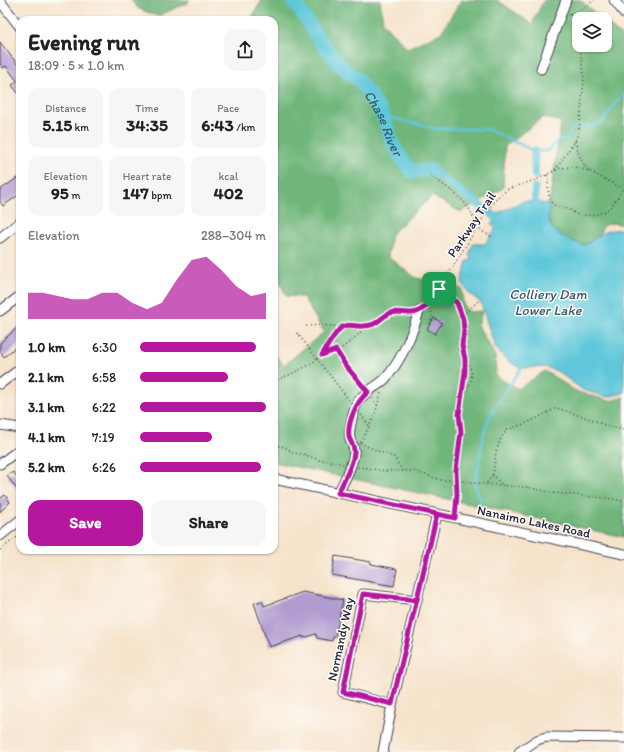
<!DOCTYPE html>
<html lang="en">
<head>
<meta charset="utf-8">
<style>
  body { margin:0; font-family:Itim,sans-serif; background:#f6f6f6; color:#222; height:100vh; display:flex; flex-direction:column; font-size:15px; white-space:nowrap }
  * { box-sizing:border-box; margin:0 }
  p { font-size:13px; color:#767676 }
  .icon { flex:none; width:22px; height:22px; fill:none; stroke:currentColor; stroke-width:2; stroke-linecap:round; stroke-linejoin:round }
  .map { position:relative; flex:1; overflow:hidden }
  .sheet { position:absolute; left:16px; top:16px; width:262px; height:538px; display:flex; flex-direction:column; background:#fff; border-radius:12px; box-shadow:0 1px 3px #0004 }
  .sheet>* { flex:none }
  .fabs { position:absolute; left:572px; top:12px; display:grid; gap:8px }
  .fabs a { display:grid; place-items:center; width:40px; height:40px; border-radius:8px; background:#fff; box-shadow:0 1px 3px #0004; font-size:20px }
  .pin { position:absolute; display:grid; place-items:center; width:34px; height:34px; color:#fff; margin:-17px; border-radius:8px; box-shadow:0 2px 6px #0006 }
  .round { display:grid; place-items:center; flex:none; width:42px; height:42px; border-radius:12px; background:#f6f6f6 }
  .head { display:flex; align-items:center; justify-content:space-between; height:68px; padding:0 12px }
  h1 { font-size:22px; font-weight:700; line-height:30px }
  .figures { display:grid; grid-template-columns:repeat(3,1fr); gap:6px; height:68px; padding:4px 12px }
  .figures div { display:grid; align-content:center; border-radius:10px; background:#f6f6f6; text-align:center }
  .figures b { font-size:17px; font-weight:700 }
  .figures small { font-size:11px; font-weight:400 }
  .figures p { font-size:11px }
  .chart { height:112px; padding:8px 12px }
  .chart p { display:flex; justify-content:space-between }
  .chart svg { width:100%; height:72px; margin-top:4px; fill:#b5179e; opacity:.7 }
  .cta { display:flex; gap:8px; margin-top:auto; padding:8px 12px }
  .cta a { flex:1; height:46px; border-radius:12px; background:#b5179e; color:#fff; font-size:16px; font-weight:700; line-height:46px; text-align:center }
  .cta a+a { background:#f6f6f6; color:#222 }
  ul { padding:0 12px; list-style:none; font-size:13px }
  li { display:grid; grid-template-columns:64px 48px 1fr; align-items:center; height:30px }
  li i { height:10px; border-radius:5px; background:#b5179e }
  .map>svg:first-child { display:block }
  .forest { fill:#6fb67a; stroke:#486c5a }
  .water { fill:#5ec7d9; stroke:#40748a }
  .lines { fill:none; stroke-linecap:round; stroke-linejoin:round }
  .stream { stroke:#5ec7d9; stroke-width:2.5 }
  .canal { stroke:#5ec7d9; stroke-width:8 }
  .river { stroke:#5ec7d9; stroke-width:14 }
  .building { fill:#b19cd0 }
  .minor-casing { stroke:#423f51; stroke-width:11 }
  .path { stroke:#423f51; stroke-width:1.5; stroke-dasharray:1 3; stroke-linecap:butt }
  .minor { stroke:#fff; stroke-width:9 }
  .route-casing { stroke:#fff; stroke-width:8 }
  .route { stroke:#b5179e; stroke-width:5 }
  .labels { text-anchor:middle; stroke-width:3; stroke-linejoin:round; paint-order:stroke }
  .street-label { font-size:13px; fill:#22223b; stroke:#fdfcf7 }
  .water-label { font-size:14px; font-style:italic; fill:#375c72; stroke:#fdfcf7 }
</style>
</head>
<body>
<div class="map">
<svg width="624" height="752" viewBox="0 0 624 752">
  <rect width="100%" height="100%" fill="#fdfcf7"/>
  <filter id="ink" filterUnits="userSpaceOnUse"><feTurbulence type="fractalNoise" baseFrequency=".025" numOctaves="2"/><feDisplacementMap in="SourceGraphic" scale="8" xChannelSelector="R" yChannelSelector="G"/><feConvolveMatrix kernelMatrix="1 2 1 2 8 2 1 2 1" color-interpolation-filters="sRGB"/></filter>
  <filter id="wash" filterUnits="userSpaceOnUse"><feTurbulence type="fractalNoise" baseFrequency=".012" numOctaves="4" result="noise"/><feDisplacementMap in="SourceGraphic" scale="16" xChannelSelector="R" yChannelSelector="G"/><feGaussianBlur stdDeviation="0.9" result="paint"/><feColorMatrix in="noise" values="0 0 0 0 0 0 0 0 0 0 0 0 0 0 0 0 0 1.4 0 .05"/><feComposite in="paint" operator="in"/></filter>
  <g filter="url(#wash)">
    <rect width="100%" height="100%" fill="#f6e3cb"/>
    <path class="forest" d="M 131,0 L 190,0 L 187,3 L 158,16 L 139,9 Z
      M 260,0 L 380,0 L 383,23 L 407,48 L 441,33 L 461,0 L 497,0 L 532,24 L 544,0 L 580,0 L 602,19 L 579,19 L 579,45 L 605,45 L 605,22 L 624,38 L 624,225 L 613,223 L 604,225 C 598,235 595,243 582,245 C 572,241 555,235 550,224 C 547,218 549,210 549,204 L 561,122 L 543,117 L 505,146 L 503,188 L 461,212 L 432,196 L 391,234 L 388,257 L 416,278 L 462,289 L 463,305 L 468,312 L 482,311 L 478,326 L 495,356 L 496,376 L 518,389 L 545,371 L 577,392 L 610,401 L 624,397 L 624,537 L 274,462 L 274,354 L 284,365 L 324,332 L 303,297 L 287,296 L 274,273 L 274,20 L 250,20 L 261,2 Z"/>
    <path class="water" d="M 523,201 L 549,204 C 549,210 547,218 550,224 C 555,235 572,241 582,245 C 591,243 592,240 599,235 C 606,230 616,229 624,230 L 624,393 L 607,397 L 583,390 L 557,371 L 545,367 L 521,368 L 509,362 L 495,348 L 481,303 L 468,292 L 462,282 L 467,261 L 470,261 L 471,257 L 469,256 L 473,244 L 485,244 L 496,228 L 491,224 L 498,213 Z"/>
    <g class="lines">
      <path class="stream" d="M 383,116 L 439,129 L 487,129 L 534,151 L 548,151 L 558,140 L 567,139 L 571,130 L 576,126 L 591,126 L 602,122 L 624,93
        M 479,509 L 480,501 L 475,483 L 484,433 L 490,415 L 521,368"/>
      <path class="canal" d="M 534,151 L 535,175
        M 431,170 L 496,217
        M 535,188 L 535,202"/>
      <path class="river" id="s1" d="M 292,0 L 301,12 L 318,38 L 339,64 L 358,80 L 370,95 L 383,116 L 392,142 L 401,158 L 412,172 L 431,170"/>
    </g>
    <g id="blocks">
      <path class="building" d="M 0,42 L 18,65 L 20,63 L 20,96 L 12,85 L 17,81 L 6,66 L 3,68 L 0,64 Z
        M 20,176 L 20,194 L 3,206 L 0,202 L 0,190 Z
        M 434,318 L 442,323 L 435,334 L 427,329 Z
        M 20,325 L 20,342 L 17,344 L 18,345 L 4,357 L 0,351 L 0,343 Z
        M 13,472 L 20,481 L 20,493 L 7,476 Z
        M 5,495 L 10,502 L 0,512 L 0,497 L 1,498 Z
        M 335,556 L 371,562 L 371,564 L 397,569 L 394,586 L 332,575 Z
        M 303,592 L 343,600 L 335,637 L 333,637 L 332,641 L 317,638 L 316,634 L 303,638 L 303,636 L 269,647 L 254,603 L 262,601 L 264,606 Z"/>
    </g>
  </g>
  <g filter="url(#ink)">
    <use href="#blocks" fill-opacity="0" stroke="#423f51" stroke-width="1"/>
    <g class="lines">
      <g class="minor-casing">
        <path id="minor" d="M 614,0 L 624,13
          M 0,1 L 20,27
          M 541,69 L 566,0
          M 0,238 L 20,222
          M 0,311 L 20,296
          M 0,384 L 20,369
          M 0,425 L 20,428
          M 0,464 L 20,449
          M 274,479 L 624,554
          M 338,493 C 344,482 353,465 354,453 C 355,448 351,443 350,439 C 348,431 354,410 357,403 C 363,392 377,387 385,379 C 402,360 412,335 419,311
          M 0,536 L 20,520
          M 392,705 L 343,692 L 363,594 L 417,600
          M 383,752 L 392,705 L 437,514
          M 519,752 L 537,740 L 546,737 L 624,738"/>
      </g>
      <path class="path" d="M 569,14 L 574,20 L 579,31
        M 570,15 L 587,6 L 594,0
        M 575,141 C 578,153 581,162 589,171
        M 555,170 L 575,141 L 579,131 L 584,80 L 580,45
        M 430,175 C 451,191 471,201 477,228 L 492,237
        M 547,175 C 550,184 546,193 551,202 C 555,207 562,207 568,209 C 571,211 575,214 579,215 C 582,215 586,215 588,215 C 609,215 613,204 623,189
        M 439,289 L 451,297 L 457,303 L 463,319 L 464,330 L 462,345 L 465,359 L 465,372 L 459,414 L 461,432 L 456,470 L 457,480 L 483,484 L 526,487 L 554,493 L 606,498 L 624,501
        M 427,305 C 435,317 432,315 429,326
        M 425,306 L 431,302 L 491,205 L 498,197 L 508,189 L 538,179 L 560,168 L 574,167 L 589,171 L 624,189
        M 462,315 L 470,309 L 480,299
        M 306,326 L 322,325 L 341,327
        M 297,333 L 349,400
        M 336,350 L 346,366 L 363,385
        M 323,354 L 342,348 L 357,336 L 366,326
        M 274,363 L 278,348
        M 274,381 C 289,375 312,366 323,354 C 329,346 333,332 343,327 C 352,321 365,329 376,324 C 381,322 384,317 388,314 C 395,311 402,312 409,313
        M 463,395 C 473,381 475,373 465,359
        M 372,398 L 378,406
        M 361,415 L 369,426
        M 361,442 L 374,417 L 381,393
        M 360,443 L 380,452 L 394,457 L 402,470
        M 274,445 L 285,447 L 293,453 L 303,454 L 319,460 L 326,460 L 343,464
        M 358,467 L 386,471 L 414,471 L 441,480 L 457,480 L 457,509
        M 487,483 L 493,475
        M 501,484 L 493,475 L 496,452 L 501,438 L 507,430 L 527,423 L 557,408 L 596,421 L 609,427 L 624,430
        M 0,550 L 20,535"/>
      <use href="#minor" class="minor"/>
    </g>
  </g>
  <g class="lines" filter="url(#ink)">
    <g class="route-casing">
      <path id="route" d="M 439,289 C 432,299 423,314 409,313 C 403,313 396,311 390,313 C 379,318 378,326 363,326 C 356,327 349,323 342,327 C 335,332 327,347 322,355 L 336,350 L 346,366 L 368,392 C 357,401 347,422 349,437 C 350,442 355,446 354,452 C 354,462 343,483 338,493 L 437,514 L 417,600 L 363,594 L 343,692 L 392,704 L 437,514 L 455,518 L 457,495 L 456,470 L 461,432 L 459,414 L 465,372 L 465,359 L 462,345 L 464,330 L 463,319 L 457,303 L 451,297 L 439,289"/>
    </g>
    <use href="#route" class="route"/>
  </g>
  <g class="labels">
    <g class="street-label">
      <text transform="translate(471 224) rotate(-56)" y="5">Parkway Trail</text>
      <text transform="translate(534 521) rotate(12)" y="5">Nanaimo Lakes Road</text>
      <text transform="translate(340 639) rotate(-78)" y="5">Normandy Way</text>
    </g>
    <g class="water-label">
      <text dy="5" stroke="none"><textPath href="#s1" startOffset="155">Chase River</textPath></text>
      <text x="548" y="299">Colliery Dam<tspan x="548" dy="16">Lower Lake</tspan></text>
    </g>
  </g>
</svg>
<div class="fabs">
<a><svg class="icon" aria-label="layers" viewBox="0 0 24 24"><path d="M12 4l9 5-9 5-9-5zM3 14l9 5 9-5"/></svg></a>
</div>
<div class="pin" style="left:439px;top:289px;background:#1e9e55"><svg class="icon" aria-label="arrive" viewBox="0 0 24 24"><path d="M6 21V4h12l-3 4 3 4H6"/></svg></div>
<section class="sheet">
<div class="head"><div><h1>Evening run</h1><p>18:09 · 5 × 1.0 km</p></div><a class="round"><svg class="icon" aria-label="share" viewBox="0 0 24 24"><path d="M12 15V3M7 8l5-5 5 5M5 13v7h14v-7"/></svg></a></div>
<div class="figures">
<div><p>Distance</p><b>5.15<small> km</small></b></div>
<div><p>Time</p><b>34:35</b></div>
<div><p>Pace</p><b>6:43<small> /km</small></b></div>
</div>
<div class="figures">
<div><p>Elevation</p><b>95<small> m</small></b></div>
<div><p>Heart rate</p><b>147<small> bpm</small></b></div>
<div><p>kcal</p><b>402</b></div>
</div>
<div class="chart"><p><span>Elevation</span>288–304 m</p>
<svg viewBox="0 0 160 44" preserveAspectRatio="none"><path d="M0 44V28L10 28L20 30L30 32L40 32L50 28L60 28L70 34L80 38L90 34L100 20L110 8L120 6L130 14L140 24L150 30L160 28V44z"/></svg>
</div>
<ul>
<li><b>1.0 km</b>6:30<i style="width:92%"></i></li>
<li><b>2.1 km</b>6:58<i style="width:70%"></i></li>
<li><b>3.1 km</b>6:22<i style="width:100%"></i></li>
<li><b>4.1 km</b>7:19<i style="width:57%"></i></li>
<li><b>5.2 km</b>6:26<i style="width:96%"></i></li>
</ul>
<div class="cta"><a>Save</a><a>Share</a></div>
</section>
</div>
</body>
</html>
